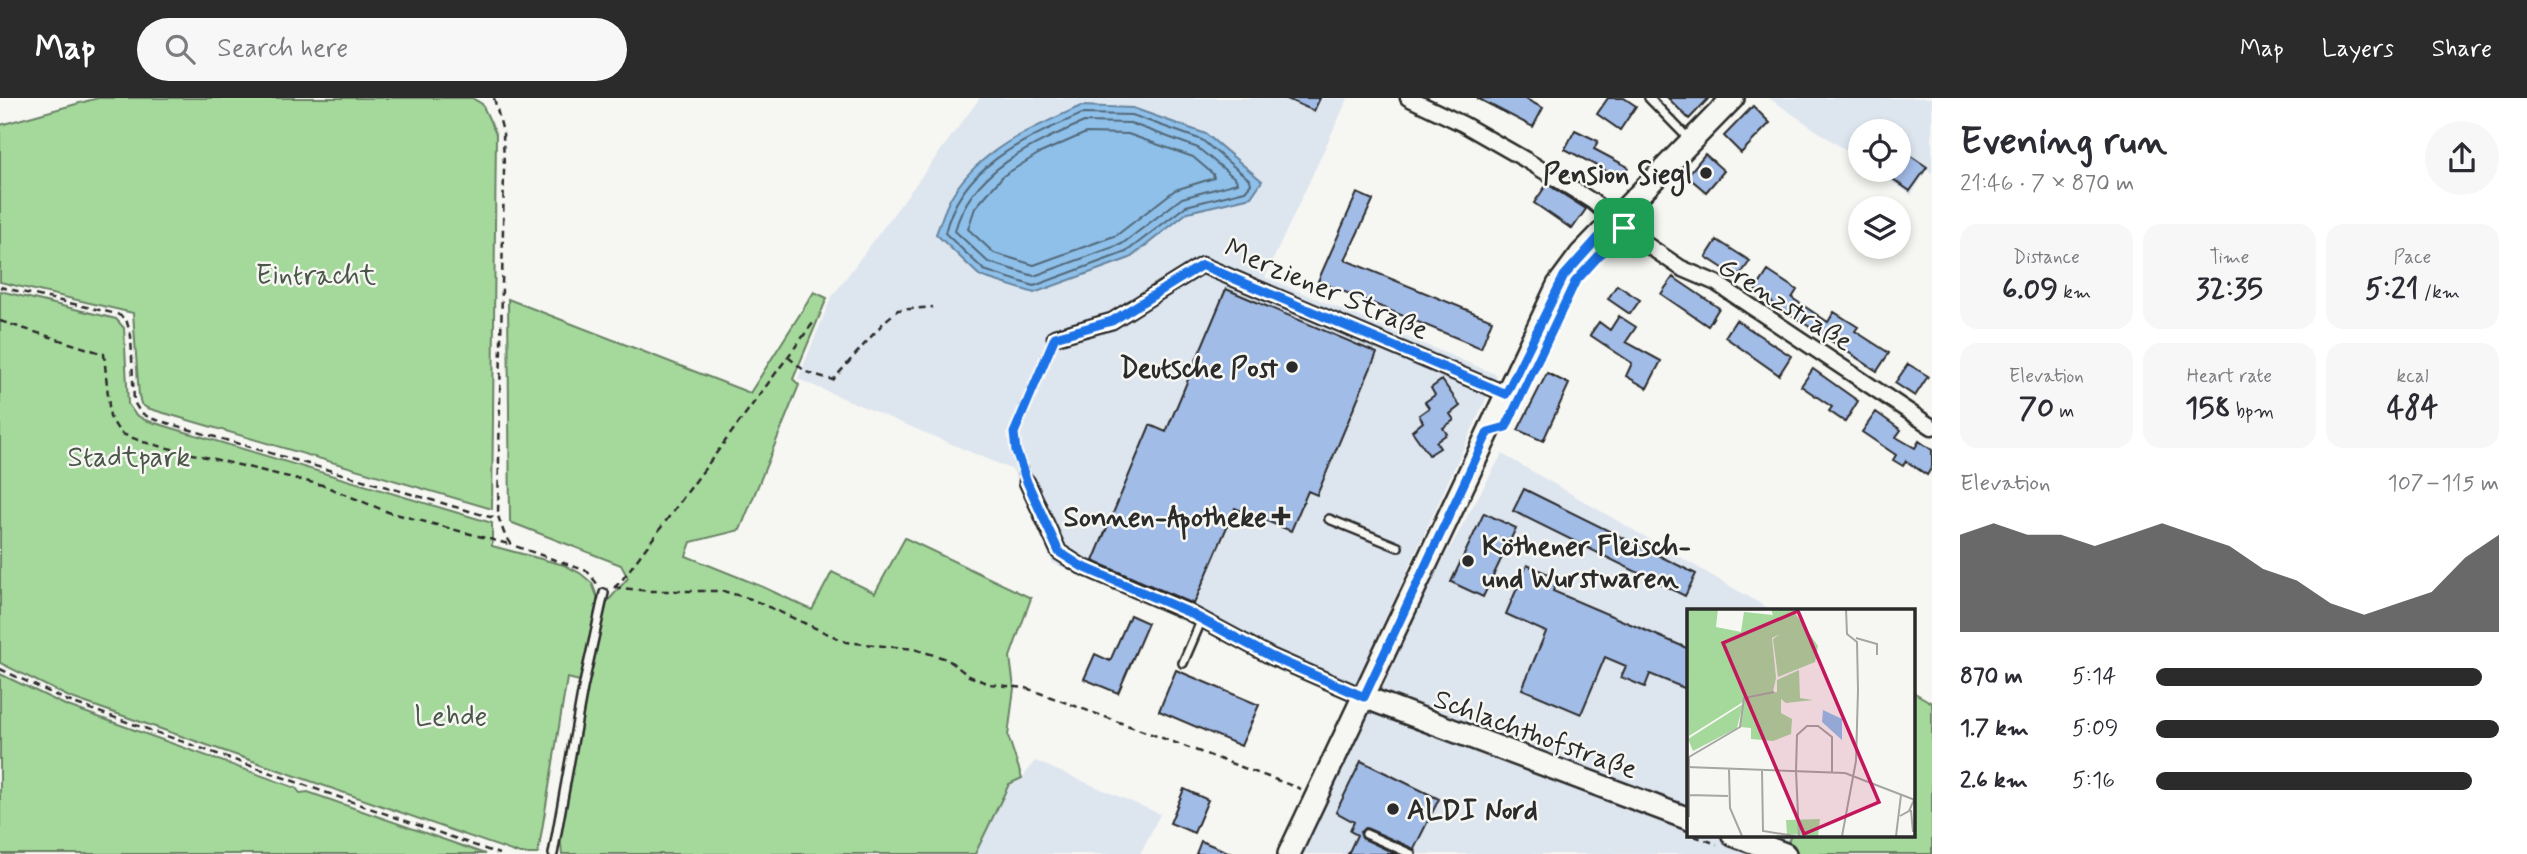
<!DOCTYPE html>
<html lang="en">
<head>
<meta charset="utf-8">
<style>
  body { margin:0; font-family:Mynerve,sans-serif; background:#f7f7f7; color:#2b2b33; height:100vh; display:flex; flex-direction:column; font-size:26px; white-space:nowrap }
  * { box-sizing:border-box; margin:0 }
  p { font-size:23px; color:#7c7c81 }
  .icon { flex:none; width:38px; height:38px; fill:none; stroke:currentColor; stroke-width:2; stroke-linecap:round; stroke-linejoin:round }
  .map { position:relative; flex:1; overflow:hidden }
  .panel { display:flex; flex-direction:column; background:#fff; width:595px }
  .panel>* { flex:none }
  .buttons { position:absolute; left:1848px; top:21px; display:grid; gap:14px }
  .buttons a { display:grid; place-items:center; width:63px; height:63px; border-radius:50%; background:#fff; box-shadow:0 4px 10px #0003; font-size:35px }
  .pin { position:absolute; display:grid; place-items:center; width:60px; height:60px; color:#fff; margin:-30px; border-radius:14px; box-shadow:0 4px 10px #0006 }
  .round { display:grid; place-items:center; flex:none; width:74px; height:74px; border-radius:37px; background:#f7f7f7 }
  .headline { display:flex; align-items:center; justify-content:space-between; height:119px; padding:0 28px }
  h1 { font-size:38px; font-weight:800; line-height:52px }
  .figures { display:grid; grid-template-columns:repeat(3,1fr); gap:10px; height:119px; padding:7px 28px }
  .figures div { display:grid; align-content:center; border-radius:18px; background:#f7f7f7; text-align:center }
  .figures b { font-size:30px; font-weight:800 }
  .figures small { font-size:19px; font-weight:400 }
  .figures p { font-size:19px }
  .chart { height:196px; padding:14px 28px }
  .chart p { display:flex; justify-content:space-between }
  .chart svg { width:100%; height:126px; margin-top:7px; fill:#2b2b2b; opacity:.7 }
  ul { padding:0 28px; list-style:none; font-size:23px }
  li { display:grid; grid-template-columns:112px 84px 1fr; align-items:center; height:52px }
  li i { height:18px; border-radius:9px; background:#2b2b2b }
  header { display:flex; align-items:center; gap:42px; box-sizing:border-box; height:98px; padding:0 35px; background:#2b2b2b; color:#fff }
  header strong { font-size:33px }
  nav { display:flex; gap:38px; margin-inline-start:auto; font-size:24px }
  .search { width:490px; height:63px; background:#f7f7f7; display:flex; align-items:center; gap:18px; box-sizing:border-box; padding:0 24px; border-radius:38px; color:#7c7c81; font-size:26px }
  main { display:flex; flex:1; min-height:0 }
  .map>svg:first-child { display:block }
  .built { fill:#dde5ef }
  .green { fill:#a5d99c; stroke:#688264; stroke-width:2 }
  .water { fill:#8ec0ea; stroke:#66849e; stroke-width:2 }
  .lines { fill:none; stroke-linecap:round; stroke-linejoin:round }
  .shore { stroke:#536777; stroke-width:2 }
  .building { fill:#a2bce8; stroke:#2b2b2b; stroke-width:2 }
  .lane-casing { stroke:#2b2b2b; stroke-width:12 }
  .street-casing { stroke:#2b2b2b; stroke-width:19 }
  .secondary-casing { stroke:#2b2b2b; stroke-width:26 }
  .path { stroke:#2b2b2b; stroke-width:2.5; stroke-dasharray:7 5; stroke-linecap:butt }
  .lane { stroke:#f6f6f2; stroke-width:7 }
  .street { stroke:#f6f6f2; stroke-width:14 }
  .secondary { stroke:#f6f6f2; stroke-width:21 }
  .route-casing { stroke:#fff; stroke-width:14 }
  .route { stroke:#1a73e8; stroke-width:9 }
  .poi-dot { fill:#2b2b2b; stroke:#f6f6f2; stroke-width:2.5 }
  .labels { text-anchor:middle; stroke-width:5; stroke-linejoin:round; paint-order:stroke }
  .poi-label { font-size:28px; font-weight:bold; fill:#2b2b2b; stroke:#f6f6f2; text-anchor:end }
  .park-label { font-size:28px; fill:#4a5647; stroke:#f6f6f2 }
  .street-label { font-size:28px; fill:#2b2b2b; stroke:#f6f6f2 }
  .inset-road { fill:none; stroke:#a5a5a2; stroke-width:2 }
  .view { fill:#c2185b; fill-opacity:0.15; stroke:#c2185b; stroke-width:3.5 }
  .inset-edge { fill:none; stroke:#2b2b2b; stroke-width:3.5 }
</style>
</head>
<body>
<header>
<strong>Map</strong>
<div class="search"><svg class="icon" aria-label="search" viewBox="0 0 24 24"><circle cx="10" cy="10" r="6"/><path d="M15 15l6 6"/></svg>Search here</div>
<nav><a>Map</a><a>Layers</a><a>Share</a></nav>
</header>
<main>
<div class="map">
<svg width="1932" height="756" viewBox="0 0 1932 756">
  <rect width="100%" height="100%" fill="#f6f6f2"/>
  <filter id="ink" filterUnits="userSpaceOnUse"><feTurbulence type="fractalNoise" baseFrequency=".0143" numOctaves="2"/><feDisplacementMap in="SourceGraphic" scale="14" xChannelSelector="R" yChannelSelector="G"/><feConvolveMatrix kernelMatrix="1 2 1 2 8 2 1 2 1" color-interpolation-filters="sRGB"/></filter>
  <g filter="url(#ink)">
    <path class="built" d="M 980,0 L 1348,0 L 1265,179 L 1497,277 L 1352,593 L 1329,591 L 1187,523 L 1053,465 L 1013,372 L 798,281 L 831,200 Z
      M 1769,0 L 1932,0 L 1932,75 L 1927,72 L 1911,97 L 1874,72 L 1899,72 L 1899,33 L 1860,33 L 1860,62 Z
      M 1502,356 L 1773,513 L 1689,513 L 1689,737 L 1791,737 L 1783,756 L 1295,756 L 1359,614 Z
      M 1035,663 L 1160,716 L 1140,756 L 975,756 L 1009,686 L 1022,680 Z"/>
    <path class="green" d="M 98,0 L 472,0 L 482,6 L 496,36 L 492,411 L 147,310 L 141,306 L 139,298 L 133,215 L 0,184 L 0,27 Z
      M 0,193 L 116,221 L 124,230 L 128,306 L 135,316 L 145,322 L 492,425 L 492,448 L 564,467 L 580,475 L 592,485 L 598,501 L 580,583 L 567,580 L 538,756 L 520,756 L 69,599 L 0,565 Z
      M 814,194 L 827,200 L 793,281 L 799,287 L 740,432 L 691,444 L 686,458 L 763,489 L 812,512 L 832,474 L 875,495 L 905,440 L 1031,500 L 1010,559 L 1014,590 L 1008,638 L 1022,680 L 1009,686 L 975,756 L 562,756 L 560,738 L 588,582 L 607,504 L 628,480 L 621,467 L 510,424 L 508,201 L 750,295 Z
      M 0,576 L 65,607 L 296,690 L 300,695 L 308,694 L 485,756 L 0,756 Z
      M 1913,594 L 1932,605 L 1932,756 L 1783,756 L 1791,737 L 1913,737 Z"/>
    <path class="water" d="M 1081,8 L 1133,10 L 1206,36 L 1262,83 L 1251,99 L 1188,114 L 1130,160 L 1034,195 L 980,178 L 936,136 C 941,124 945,108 953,96 C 982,50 1033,30 1081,8 Z"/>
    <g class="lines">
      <path class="shore" d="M 1082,16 L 1132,17 L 1202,42 L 1250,82 L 1251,86 L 1245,93 L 1186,108 L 1126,154 L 1034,188 L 984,172 L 945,135 C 961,67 1025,41 1082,16 Z
        M 1084,24 L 1130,25 L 1198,50 L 1236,81 L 1237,85 L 1182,100 L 1122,146 L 1034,178 L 988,164 L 955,133 C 970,73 1033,46 1084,24 Z
        M 1086,35 L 1128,36 L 1193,59 L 1213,76 L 1214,80 L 1175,92 L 1117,137 L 1034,167 L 994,155 L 968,131 L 975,110 L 1003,78 L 1038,56 Z"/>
    </g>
    <path class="building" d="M 1285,0 L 1320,0 L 1314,13 Z
      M 1477,0 L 1524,0 L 1543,10 L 1533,29 Z
      M 1608,0 L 1624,0 L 1636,8 L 1620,32 L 1597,16 Z
      M 1668,0 L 1709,0 L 1689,21 Z
      M 1753,8 L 1770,25 L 1741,55 L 1724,38 Z
      M 1575,32 L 1598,43 L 1594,51 L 1628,69 L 1621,81 L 1565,51 Z
      M 1899,50 L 1927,69 L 1910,93 L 1880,72 L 1899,72 Z
      M 1705,56 L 1724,73 L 1706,94 L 1687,78 Z
      M 1547,86 L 1586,111 L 1572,131 L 1534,105 Z
      M 1357,95 L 1373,102 L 1345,162 L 1492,222 L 1481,250 L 1318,183 Z
      M 1717,142 L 1750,163 L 1738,180 L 1706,159 Z
      M 1768,173 L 1797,192 L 1792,200 L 1828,224 L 1834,214 L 1858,229 L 1855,233 L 1889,255 L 1877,273 L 1755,193 Z
      M 1673,179 L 1719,210 L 1708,228 L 1661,196 Z
      M 1617,187 L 1640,202 L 1630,216 L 1608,201 Z
      M 1226,191 L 1377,255 L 1317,397 L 1308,393 L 1291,433 L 1235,410 L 1194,506 L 1093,463 L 1150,327 L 1166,334 Z
      M 1619,218 L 1636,229 L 1626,244 L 1661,263 L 1647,290 L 1626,278 L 1632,265 L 1590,237 L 1599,224 L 1610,232 Z
      M 1736,222 L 1791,258 L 1779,277 L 1725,239 Z
      M 1908,266 L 1928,278 L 1915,298 L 1895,285 Z
      M 1813,271 L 1858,303 L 1845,324 L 1829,313 L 1832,309 L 1801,288 Z
      M 1547,275 L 1569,286 L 1543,343 L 1518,332 Z
      M 1442,282 L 1460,308 L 1450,316 L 1454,322 L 1443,330 L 1447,336 L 1436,344 L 1440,350 L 1429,357 L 1412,333 L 1423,324 L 1419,317 L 1429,310 L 1425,304 L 1435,297 L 1431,290 Z
      M 1876,314 L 1901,332 L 1896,339 L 1915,350 L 1919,343 L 1932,352 L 1932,369 L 1927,377 L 1906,363 L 1903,368 L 1893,362 L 1896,357 L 1862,334 Z
      M 1524,391 L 1696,476 L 1685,498 L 1513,413 Z
      M 1484,415 L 1516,430 L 1483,499 L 1451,484 Z
      M 1527,467 L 1558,480 L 1553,493 L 1689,551 L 1689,592 L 1650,576 L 1645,589 L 1621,579 L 1626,568 L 1605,559 L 1581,616 L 1522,591 L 1546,534 L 1506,516 Z
      M 1130,517 L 1148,525 L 1118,595 L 1084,581 L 1095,556 L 1110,563 Z
      M 1176,572 L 1259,607 L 1241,648 L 1159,613 Z
      M 1361,663 L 1439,701 L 1414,751 L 1366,730 L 1360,734 L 1362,740 L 1396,756 L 1348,756 L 1357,737 L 1350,733 L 1354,724 L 1336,714 Z
      M 1184,691 L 1208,702 L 1194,735 L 1170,725 Z
      M 1201,743 L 1233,756 L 1196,756 Z"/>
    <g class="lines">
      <g class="lane-casing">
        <path id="lane" d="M 1649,0 L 1688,40
          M 1027,384 L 1016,353 L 1014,335 L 1055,239
          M 1329,421 L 1398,449
          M 1183,565 L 1202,521
          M 1366,736 L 1411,756
          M 553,756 L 583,590 L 604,495"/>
      </g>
      <g class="street-casing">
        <path id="street" d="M 1408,0 L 1463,26 L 1526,62 L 1592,103 L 1628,134 L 1681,170 L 1716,185 L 1932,329
          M 1055,239 L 1112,223 L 1202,167 L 1506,296
          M 1027,384 L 1059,454 L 1081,468 L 1188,514 L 1272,559 L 1364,599"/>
      </g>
      <g class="secondary-casing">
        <path id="secondary" d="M 1364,599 L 1689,721
          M 1733,737 L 1785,756
          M 1289,756 L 1558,187 L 1581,156 L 1733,0"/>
      </g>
      <path class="path" d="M 494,0 L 503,34 L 504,72 L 498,418 L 504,435 L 512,447 L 587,473 L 598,487
        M 0,189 L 117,216 L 126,221 L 131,238 L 134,304 L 140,314 L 150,320 L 490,419 L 497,418
        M 0,223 L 104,256 L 110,319 L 120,335 L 143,344 L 322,387 L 388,414 L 512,447
        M 788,259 L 806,274 L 833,282 L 885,223 L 898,212 L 933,209
        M 614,489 L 648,493 L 723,493 L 751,501 L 846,544 L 914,551 L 947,561 L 969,578 L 989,586 L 1026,590 L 1301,691
        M 614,490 L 622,482 L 813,225
        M 0,571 L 68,603 L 499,756
        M 1694,738 L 1717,746"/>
      <use href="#lane" class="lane"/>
      <use href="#street" class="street"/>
      <use href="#secondary" class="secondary"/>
    </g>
  </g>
  <g class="lines" filter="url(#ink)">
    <g class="route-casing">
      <path id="route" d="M 1615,121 L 1624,130 L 1575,184 L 1506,329 L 1488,334 L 1364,599 L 1272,559 L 1188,514 L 1081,468 L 1059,454 L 1027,384 L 1016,353 L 1014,335 L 1055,239 L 1112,223 L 1202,167 L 1506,296 L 1564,178 Z"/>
    </g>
    <use href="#route" class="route"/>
  </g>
  <g class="poi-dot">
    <circle cx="1706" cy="75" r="7"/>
    <circle cx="1292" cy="269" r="7"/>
    <path d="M1277.5 407.5h7v7h7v7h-7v7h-7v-7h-7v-7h7z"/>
    <circle cx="1468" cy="463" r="7"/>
    <circle cx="1393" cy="711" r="7"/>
  </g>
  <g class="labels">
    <g class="poi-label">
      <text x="1692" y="85">Pension Siegl</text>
      <text x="1278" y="279">Deutsche Post</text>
      <text x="1267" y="428">Sonnen-Apotheke</text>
      <text x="1482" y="457" text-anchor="start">Köthener Fleisch-<tspan x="1482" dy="32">und Wurstwaren</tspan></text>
      <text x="1407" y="721" text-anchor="start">ALDI Nord</text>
    </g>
    <g class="park-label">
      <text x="316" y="186">Eintracht</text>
      <text x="129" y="368">Stadtpark</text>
      <text x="451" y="627">Lehde</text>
    </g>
    <g class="street-label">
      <text transform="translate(1327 190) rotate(23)" y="10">Merziener Straße</text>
      <text transform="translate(1786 205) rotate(32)" y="10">Grenzstraße</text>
      <text transform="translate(1536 635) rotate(20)" y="10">Schlachthofstraße</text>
    </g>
  </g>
  <g transform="translate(1687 511)">
    <rect width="228" height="228" fill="#f6f6f2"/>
    <path d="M 0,0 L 31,0 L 29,18 L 54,23 L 57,3 L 86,6 L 84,0 L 105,0 L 131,37 L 128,53 L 91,68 L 86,30 L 93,25 L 85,29 L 89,69 L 86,83 L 90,83 L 90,71 L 112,61 L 113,89 L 126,91 L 99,94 L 94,90 L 94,104 L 105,110 L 104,125 L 86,132 L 64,130 L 64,119 L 53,118 L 56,93 L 2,127 ZM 56,95 L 50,119 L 6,142 L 1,130 ZM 133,210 L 131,227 L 100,225 L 99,211 Z" fill="#a5d99c"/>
    <path d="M 136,101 L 155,110 L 155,131 L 135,113 Z" fill="#8ec0ea"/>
    <path class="inset-road" d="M 169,29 L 190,35 L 190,46M 0,158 L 158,164 L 228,191M 42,160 L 43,199 L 55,227M 75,161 L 76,222 L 108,227M 109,162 L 110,126 L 120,117 L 131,117 L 145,128 L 145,164M 109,162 L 112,227M 2,186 L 41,187M 224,201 L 226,223M 213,207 L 222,202 L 227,191M 2,208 L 2,148 L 53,118 L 57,89 L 87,83M 155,227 L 169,152 L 171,81 L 170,33 L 160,25 L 159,0M 209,227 L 214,186"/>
    <path class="view" d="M 111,2 L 192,193 L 117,225 L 36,34 Z"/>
    <rect width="228" height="228" class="inset-edge"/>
  </g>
</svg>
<div class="buttons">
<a><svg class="icon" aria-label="locate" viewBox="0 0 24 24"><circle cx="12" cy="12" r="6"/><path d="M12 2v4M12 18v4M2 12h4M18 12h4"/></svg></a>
<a><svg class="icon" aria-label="layers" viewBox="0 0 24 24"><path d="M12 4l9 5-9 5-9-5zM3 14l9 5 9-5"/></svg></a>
</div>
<div class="pin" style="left:1624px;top:130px;background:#1e9e55"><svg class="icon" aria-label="arrive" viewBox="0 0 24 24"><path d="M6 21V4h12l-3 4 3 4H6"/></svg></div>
</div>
<section class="panel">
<div class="headline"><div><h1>Evening run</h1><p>21:46 · 7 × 870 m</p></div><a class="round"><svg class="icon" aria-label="share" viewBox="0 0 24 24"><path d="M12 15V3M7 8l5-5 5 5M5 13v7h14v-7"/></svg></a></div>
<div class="figures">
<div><p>Distance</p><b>6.09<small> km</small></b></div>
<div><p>Time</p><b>32:35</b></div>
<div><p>Pace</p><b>5:21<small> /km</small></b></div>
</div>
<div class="figures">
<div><p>Elevation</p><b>70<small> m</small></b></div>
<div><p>Heart rate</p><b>158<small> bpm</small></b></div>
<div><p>kcal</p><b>484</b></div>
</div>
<div class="chart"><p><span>Elevation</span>107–115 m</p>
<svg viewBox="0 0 160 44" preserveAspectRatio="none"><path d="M0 44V10L10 6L20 10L30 10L40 14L50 10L60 6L70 10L80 14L90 22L100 26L110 34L120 38L130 34L140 30L150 18L160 10V44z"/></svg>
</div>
<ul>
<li><b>870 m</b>5:14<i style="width:95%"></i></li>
<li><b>1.7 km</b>5:09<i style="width:100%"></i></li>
<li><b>2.6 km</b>5:16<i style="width:92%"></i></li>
</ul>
</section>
</main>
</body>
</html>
